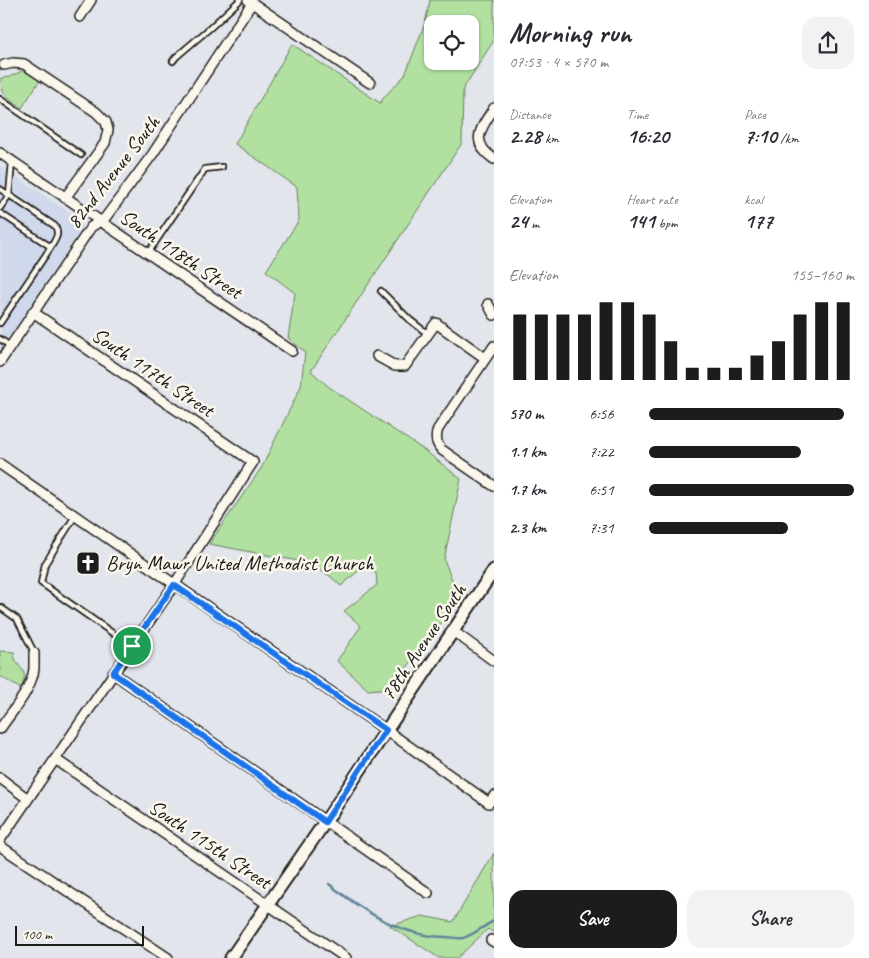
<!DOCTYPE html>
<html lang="en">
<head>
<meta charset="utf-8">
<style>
  body { margin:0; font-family:Caveat,sans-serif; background:#f2f2f3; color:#2b2b33; height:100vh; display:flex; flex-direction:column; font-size:19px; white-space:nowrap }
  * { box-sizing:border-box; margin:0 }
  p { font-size:16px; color:#7c7c81 }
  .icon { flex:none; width:28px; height:28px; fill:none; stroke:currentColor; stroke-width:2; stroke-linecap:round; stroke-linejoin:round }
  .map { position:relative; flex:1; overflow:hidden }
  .drawer { display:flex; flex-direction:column; background:#fff; width:375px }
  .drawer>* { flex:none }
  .fabs { position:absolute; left:424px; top:15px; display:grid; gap:10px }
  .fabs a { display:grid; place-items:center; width:55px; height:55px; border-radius:10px; background:#fff; box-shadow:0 1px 4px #0004; font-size:25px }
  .scale { position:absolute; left:15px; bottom:12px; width:129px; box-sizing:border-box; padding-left:5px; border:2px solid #1c1c1c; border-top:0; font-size:14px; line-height:18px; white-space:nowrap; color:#1c1c1c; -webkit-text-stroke:4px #fbf7ec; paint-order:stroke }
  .pin { position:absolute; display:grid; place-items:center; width:42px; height:42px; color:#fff; margin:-21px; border:2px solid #fff; border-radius:50%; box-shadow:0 1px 5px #0007 }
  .round { display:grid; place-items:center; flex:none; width:52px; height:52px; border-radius:15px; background:#f2f2f3 }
  .summary { display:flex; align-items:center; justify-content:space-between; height:85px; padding:0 15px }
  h1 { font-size:28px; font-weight:800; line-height:38px }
  .metrics { display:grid; grid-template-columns:repeat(3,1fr); gap:8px; height:85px; padding:5px 15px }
  .metrics div { display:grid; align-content:center }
  .metrics b { font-size:21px; font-weight:800 }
  .metrics small { font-size:14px; font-weight:400 }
  .metrics p { font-size:14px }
  .chart { height:140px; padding:10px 15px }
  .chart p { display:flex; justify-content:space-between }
  .chart svg { width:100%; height:90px; margin-top:5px; stroke:#1c1c1c; stroke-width:6 }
  .cta { display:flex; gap:10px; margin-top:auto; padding:10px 15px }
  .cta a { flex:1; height:58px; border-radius:15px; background:#1c1c1c; color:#fff; font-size:20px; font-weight:800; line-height:58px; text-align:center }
  .cta a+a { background:#f2f2f3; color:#2b2b33 }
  ul { padding:0 15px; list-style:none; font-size:16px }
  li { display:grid; grid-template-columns:80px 60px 1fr; align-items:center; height:38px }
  li i { height:12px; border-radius:6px; background:#1c1c1c }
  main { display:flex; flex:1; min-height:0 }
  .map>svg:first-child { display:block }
  .built { fill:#d0d8eb }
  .green { fill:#b1e0a0; stroke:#667e5e; fill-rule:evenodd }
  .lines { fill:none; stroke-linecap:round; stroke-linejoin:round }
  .stream { stroke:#62849b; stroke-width:2.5 }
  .service-casing { stroke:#1c1c1c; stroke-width:8 }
  .minor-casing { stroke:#1c1c1c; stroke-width:12 }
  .tertiary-casing { stroke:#1c1c1c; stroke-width:15 }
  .service { stroke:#fbf7ec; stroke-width:4.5 }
  .minor { stroke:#fbf7ec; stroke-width:9 }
  .tertiary { stroke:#fbf7ec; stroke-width:11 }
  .route-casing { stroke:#fff; stroke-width:10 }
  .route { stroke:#1a73e8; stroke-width:6 }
  .labels { text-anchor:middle; stroke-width:5; stroke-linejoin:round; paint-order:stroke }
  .street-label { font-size:21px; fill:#1c1c1c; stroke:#fbf7ec }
  .poi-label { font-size:21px; fill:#1c1c1c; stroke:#fbf7ec; text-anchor:start }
</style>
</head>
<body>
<main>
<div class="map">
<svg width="494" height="958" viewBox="0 0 494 958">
  <rect width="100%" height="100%" fill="#e2e5eb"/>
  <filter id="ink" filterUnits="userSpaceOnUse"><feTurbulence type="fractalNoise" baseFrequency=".02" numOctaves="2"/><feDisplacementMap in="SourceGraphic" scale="10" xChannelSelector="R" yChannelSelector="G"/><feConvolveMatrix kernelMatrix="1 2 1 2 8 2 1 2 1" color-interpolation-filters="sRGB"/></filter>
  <g filter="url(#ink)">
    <path class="built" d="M 0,166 L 80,220 L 82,228 L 1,350 Z"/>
    <path class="green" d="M 430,0 L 494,0 L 494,40 L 463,89 L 462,143 L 311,371 L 329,387 L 424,450 L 461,479 L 444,560 L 460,599 L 391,688 L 368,690 L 337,661 L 361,626 L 344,611 L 377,585 L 376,573 L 363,567 L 341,586 L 330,576 L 304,562 L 209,544 L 262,467 L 301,386 L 305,352 L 288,338 L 295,293 L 266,271 L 299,220 L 297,187 L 235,144 L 292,44 L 380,103 L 385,96 L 405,75 L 425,23 ZM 432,24 L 470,24 L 470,61 L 432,61 Z
      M 22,71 L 26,71 L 40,80 L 22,108 C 10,100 0,95 1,78 L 9,77 Z
      M 0,651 L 14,652 C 15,671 31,665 21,689 L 0,676 Z
      M 494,853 L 494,933 L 488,929 L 457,958 L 439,958 L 390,926 L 422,916 L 453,922 Z"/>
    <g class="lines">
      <path class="stream" d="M 329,884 C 363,911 402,937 447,937 C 452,937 458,939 463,938 C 472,936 485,925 494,921"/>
      <g class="service-casing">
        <path id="service" d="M 173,61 L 176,57 L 210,28 L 240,0
          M 0,99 L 81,155
          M 0,189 L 9,195 L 12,162
          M 0,208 L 9,195 L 55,226 C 60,234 55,240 51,247 L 0,213
          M 148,253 L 205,169 L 222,167
          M 381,291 L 410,320 L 428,334
          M 0,323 L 51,247
          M 0,339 L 10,346
          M 75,516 L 45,564 L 41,583 L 131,646
          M 0,607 L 17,619 L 34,652"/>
      </g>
      <g class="minor-casing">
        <path id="minor" d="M 248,0 L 370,83
          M 80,17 L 91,0
          M 4,65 L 13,63 L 24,64 L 96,112 L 106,122 L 108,130 L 105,143 L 65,198
          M 494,108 C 481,128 469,142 494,159
          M 0,153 L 292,351
          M 488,304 L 494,315
          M 494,346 L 438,429 C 435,437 436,444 442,450 L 494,486
          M 377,356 L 395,366 L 405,366 L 436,323 L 485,358
          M 0,362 L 91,227 L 105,218 L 152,155 L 252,3
          M 0,464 L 386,730 L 489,803 L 494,796
          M 453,631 L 494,661
          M 113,673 L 428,893
          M 0,729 C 12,711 31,691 34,669 C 34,664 34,659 34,653
          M 55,759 L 346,958
          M 0,778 L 28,799
          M 0,840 L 174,585 L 253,462 L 33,312
          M 0,846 L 168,958
          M 491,940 L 494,942"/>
      </g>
      <g class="tertiary-casing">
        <path id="tertiary" d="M 231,958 L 325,822 L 494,570"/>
      </g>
      <use href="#service" class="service"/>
      <use href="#minor" class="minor"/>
      <use href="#tertiary" class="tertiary"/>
    </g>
  </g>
  <g class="lines" filter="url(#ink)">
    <g class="route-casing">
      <path id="route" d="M 174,585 L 386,730 L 325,822 L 113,673 Z"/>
    </g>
    <use href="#route" class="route"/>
  </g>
  <defs>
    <g id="church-square" transform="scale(1.25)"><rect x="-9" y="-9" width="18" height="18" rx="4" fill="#1c1c1c" stroke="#fbf7ec"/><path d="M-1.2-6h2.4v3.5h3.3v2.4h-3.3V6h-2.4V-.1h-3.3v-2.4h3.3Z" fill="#fff"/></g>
  </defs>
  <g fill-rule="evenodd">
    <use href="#church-square" x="88" y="563"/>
  </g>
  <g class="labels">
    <g class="street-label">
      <text transform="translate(113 172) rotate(-52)" y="7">82nd Avenue South</text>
      <text transform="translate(181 254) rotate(34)" y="7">South 118th Street</text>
      <text transform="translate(153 372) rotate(34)" y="7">South 117th Street</text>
      <text transform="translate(423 642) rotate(-56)" y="7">78th Avenue South</text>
      <text transform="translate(210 844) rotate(34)" y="7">South 115th Street</text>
    </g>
    <g class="poi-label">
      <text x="106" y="570">Bryn Mawr United Methodist Church</text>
    </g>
  </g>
</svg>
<div class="fabs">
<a><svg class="icon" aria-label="locate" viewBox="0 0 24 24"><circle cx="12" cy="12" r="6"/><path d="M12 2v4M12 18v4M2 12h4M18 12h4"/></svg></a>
</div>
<div class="scale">100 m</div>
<div class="pin" style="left:132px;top:646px;background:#1e9e55"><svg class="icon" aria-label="arrive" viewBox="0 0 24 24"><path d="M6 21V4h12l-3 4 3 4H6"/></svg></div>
</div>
<section class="drawer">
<div class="summary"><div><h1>Morning run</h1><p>07:53 · 4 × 570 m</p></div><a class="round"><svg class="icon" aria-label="share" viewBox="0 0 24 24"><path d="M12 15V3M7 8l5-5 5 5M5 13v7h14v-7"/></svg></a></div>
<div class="metrics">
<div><p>Distance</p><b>2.28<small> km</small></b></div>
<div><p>Time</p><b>16:20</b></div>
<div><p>Pace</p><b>7:10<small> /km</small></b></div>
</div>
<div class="metrics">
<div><p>Elevation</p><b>24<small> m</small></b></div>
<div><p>Heart rate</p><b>141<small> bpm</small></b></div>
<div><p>kcal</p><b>177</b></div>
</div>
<div class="chart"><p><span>Elevation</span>155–160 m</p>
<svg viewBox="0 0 160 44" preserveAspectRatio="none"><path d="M5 44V12M15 44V12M25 44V12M35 44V12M45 44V6M55 44V6M65 44V12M75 44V25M85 44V38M95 44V38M105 44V38M115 44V32M125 44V25M135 44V12M145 44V6M155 44V6"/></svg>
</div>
<ul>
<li><b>570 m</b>6:56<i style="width:95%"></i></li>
<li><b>1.1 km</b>7:22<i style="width:74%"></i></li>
<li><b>1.7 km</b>6:51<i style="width:100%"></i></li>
<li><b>2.3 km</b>7:31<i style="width:68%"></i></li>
</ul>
<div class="cta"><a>Save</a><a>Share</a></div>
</section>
</main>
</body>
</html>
